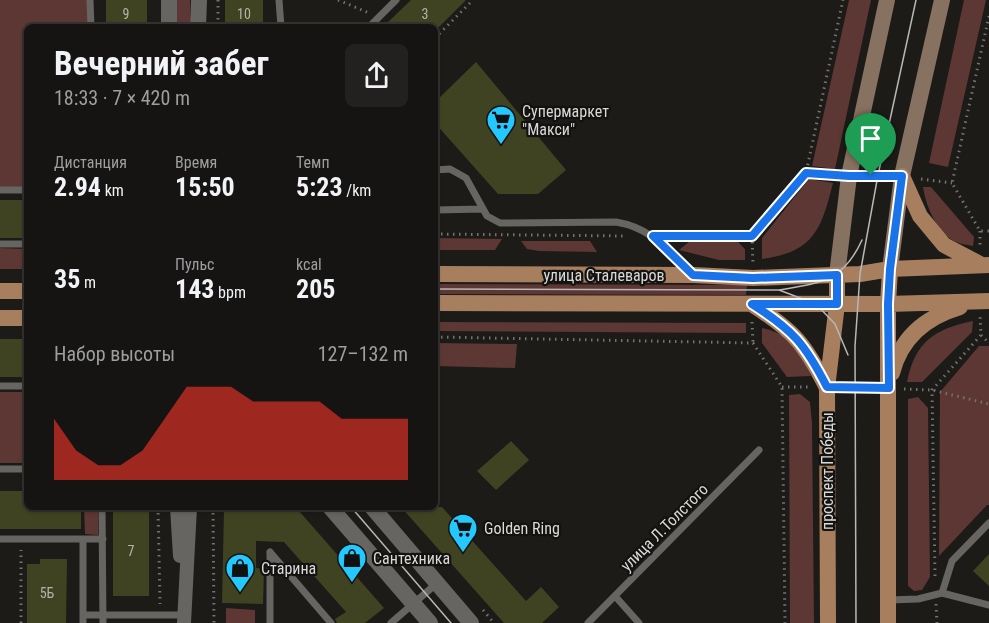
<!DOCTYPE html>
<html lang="ru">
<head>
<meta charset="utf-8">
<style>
  body { margin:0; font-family:"Roboto Condensed",sans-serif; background:#222120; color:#f1f3f6; height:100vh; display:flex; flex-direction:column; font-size:22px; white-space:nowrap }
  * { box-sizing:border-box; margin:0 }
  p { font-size:20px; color:#9d9e9f }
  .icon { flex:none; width:33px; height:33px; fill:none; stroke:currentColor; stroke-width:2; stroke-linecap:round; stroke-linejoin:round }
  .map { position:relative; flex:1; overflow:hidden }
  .drawer { position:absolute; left:24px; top:24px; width:414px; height:486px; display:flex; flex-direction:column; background:#151412; border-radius:9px; box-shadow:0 2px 4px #0004,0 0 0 2px #343332 }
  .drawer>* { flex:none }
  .pin { position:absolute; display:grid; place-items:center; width:51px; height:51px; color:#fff; margin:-62px -26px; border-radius:50% 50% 50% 0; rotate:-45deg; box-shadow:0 0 6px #0007 }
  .pin .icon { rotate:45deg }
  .round { display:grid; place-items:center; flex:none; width:63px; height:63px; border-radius:9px; background:#222120 }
  .headline { display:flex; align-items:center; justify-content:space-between; height:102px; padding:0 30px }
  h1 { font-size:33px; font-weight:700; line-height:45px }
  .figures { display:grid; grid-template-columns:repeat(3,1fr); gap:9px; height:102px; padding:6px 30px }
  .figures div { display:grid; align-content:center }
  .figures b { font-size:26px; font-weight:700 }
  .figures small { font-size:16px; font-weight:400 }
  .figures p { font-size:16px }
  .chart { height:168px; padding:12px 30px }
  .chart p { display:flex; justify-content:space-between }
  .chart svg { width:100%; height:108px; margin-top:6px; fill:#d93025; opacity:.7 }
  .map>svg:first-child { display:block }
  .green { fill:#5c3733 }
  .building { fill:#404321 }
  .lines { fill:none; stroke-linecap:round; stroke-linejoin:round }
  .path { stroke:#747371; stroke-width:3; stroke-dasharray:1.5 4.5; stroke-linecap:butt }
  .service { stroke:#676562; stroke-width:7 }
  .minor { stroke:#676562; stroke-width:14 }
  .tertiary { stroke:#676562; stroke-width:16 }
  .secondary { stroke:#877160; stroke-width:16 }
  .primary { stroke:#a77e5e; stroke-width:16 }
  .tram { stroke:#b8b8b6; stroke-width:1.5 }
  .route-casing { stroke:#fff; stroke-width:12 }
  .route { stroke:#1a73e8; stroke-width:8 }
  .labels { text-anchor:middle; stroke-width:4.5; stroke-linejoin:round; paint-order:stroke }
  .number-label { font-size:14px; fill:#b4b4aa }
  .poi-label { font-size:16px; fill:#dadad8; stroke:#131210; text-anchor:start }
  .street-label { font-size:16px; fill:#dadad8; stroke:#131210 }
</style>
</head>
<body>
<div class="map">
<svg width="989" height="623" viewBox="0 0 989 623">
  <rect width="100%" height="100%" fill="#1c1b18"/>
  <path class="green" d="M 0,0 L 90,0 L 91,27 L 27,27 L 27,190 L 0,190 Z
    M 177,0 L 190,0 L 190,27 L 176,27 Z
    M 849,0 L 871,0 L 835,169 L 812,166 Z
    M 964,0 L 986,0 L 948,167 L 929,163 Z
    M 809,179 L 833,183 C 821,230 814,252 762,259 L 762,238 Z
    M 923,187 L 931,187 L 974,237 L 973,246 C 968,245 960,244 954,241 C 936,231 926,206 923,187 Z
    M 435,238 L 502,239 L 495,250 L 435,250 Z
    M 736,240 L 745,249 L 745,260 L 719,260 L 679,250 L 690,241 Z
    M 521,241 L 590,241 L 597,252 L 539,251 L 527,249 Z
    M 0,248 L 27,249 L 27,269 L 0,269 Z
    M 435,284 L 747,285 L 746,295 L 435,294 Z
    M 973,321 L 972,332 L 922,382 L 907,382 C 915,342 934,329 973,321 Z
    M 435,322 L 746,323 L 746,333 L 435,331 Z
    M 762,328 C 791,334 800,350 811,376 L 787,377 L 762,343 Z
    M 435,343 L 517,344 L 515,368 L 435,366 Z
    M 979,346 L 989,346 L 989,505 L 987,505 L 939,556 L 940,392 Z
    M 0,392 L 27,392 L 27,463 L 0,463 Z
    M 800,394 L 810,402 L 812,423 L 814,623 L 790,623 L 789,395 Z
    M 918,397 L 928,408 L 930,577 L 922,590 L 914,591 L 908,586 L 908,399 Z
    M 84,507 L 98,507 L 98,535 L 85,534 Z
    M 226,608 L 255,610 L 255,623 L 226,623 Z"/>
  <path class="building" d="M 106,0 L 147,0 L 147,27 L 106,27 Z
    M 225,0 L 263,0 L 263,27 L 225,27 Z
    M 411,0 L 466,0 L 439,27 L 383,27 Z
    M 476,62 L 566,170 L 538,194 L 498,194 L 435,123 L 435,102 Z
    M 0,200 L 27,200 L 27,238 L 0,238 Z
    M 0,339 L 27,339 L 27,377 L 0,377 Z
    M 511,441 L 529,460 L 496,490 L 477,471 Z
    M 0,491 L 27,491 L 27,507 L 81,507 L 81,529 L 0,529 Z
    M 113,507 L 149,507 L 149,596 L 113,596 Z
    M 401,507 L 442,507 L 526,601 L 541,587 L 559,607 L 542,623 L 504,623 Z
    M 224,510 L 299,511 L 384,608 L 365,623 L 337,623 L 335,619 L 346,612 L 284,542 L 256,541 L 256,568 L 264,569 L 263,604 L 222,603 Z
    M 989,554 L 989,586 L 973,571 Z
    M 40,559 L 67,559 L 66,623 L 27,623 L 27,564 L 40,564 Z"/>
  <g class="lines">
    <path class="path" d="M 218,0 L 218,27
      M 338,0 L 369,13
      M 989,16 L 952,183 L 980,231 L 989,231
      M 435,38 L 473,0
      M 806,173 L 834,175
      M 864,175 L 888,176
      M 921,179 L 952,183
      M 980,231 L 980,247
      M 435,234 L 623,236
      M 669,236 L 752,236 L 806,173 L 843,0
      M 752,236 L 753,264
      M 752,322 L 753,342
      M 981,335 L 989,343
      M 435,337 L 753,343 L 782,387 L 785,623
      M 782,387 L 811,387
      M 841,388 L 874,388
      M 904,389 L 932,390 L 989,404
      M 158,507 L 160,604
      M 213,507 L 214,623
      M 935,576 L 932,390 L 981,335 L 980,316
      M 936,604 L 937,623
      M 483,610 L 494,623
      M 21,623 L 21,550"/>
    <path class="service" d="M 90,0 L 91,27
      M 279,0 L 281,27
      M 369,27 L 396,0
      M 435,170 L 450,169 L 466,178 L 487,216 L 500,223 L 616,222 C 652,228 666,249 691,273
      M 0,190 L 27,190
      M 435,210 L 482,209
      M 0,244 L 27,244
      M 435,259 L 437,274
      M 0,386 L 27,386
      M 0,469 L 27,469
      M 102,507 L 103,623
      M 0,539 L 103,539
      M 83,539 L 83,623
      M 270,552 L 331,623
      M 270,552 L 270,623
      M 942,593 L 989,605
      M 615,596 L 639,623
      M 889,600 L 918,599 L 942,593 L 952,561 L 989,523
      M 83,615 L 184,615
      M 391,623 L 436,584
      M 588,623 L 759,450"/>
    <path class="minor" d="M 177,507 L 180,556
      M 184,623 L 190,507"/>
    <path class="tertiary" d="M 169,0 L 169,27
      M 198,27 L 199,0
      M 330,507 L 430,623
      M 372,507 L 471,623"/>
    <path class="secondary" d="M 890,269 L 902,176 L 942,0
      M 837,275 L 849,176 L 887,0"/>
    <path class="primary" d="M 902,176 L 920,216 L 944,245 L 980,264
      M 435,274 L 693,275 L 753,278 L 860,274 L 890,269 L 989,265
      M 0,291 L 27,291
      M 435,303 L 888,304 L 989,301
      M 753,305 C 794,331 805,344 827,388
      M 0,318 L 27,318
      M 892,373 C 901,337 926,317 960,307
      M 828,623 L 827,388 L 837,304 L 837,275
      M 888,623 L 888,304 L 890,269"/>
    <path class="tram" d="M 435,289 L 779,290 C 820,283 843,282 862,240
      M 779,290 L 816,304 L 835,324 L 848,355
      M 351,507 L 451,623
      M 856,623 L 855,346 L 860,274 L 878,175 L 916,0"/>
  </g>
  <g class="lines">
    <g class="route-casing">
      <path id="route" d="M 806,173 L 849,176 L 902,176 L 890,269 L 888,304 L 889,388 L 827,387 C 805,344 793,330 752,304 L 837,304 L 837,275 L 753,278 L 693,275 L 653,236 L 752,236 Z"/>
    </g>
    <use href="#route" class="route"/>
  </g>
  <defs>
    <g id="supermarket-pin" transform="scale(1.5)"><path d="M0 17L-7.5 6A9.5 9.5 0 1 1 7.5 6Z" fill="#23c9fe" stroke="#131210"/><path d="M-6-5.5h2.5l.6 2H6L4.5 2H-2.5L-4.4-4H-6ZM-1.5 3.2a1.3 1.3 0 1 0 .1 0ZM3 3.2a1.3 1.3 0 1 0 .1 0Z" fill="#111"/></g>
    <g id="shop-pin" transform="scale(1.5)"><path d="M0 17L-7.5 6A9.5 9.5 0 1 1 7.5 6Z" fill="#23c9fe" stroke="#131210"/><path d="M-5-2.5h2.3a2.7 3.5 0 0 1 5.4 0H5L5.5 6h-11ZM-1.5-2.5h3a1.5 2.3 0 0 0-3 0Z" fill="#111"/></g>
  </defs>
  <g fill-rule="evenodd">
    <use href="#supermarket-pin" x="501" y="120"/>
    <use href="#supermarket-pin" x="463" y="528"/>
    <use href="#shop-pin" x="352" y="558"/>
    <use href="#shop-pin" x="240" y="568"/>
  </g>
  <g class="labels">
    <g class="number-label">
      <text x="126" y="19">9</text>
      <text x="244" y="19">10</text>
      <text x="425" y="19">3</text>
      <text x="131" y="556">7</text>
      <text x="47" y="598">5Б</text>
    </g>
    <g class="poi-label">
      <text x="522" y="117">Супермаркет<tspan x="522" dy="18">"Макси"</tspan></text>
      <text x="484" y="534">Golden Ring</text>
      <text x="373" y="564">Сантехника</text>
      <text x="261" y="574">Старина</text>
    </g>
    <g class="street-label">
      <text x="604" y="281">улица Сталеваров</text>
      <text transform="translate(827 471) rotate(-90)" y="6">проспект Победы</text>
      <text transform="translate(664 527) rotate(-45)" y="6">улица Л.Толстого</text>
    </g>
  </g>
</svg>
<div class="pin" style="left:871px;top:175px;background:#1e9e55"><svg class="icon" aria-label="arrive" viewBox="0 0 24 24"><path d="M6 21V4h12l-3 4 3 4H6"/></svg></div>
<section class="drawer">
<div class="headline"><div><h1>Вечерний забег</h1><p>18:33 · 7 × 420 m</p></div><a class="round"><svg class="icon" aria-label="share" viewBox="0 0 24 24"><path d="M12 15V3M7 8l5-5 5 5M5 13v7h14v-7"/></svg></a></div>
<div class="figures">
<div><p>Дистанция</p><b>2.94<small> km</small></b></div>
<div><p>Время</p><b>15:50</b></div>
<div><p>Темп</p><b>5:23<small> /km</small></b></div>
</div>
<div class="figures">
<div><b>35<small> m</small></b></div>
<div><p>Пульс</p><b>143<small> bpm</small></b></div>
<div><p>kcal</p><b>205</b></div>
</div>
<div class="chart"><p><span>Набор высоты</span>127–132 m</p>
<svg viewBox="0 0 160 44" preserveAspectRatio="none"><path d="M0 44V19L10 32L20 38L30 38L40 32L50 19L60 6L70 6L80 6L90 12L100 12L110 12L120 12L130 19L140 19L150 19L160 19V44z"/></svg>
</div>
</section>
</div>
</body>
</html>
